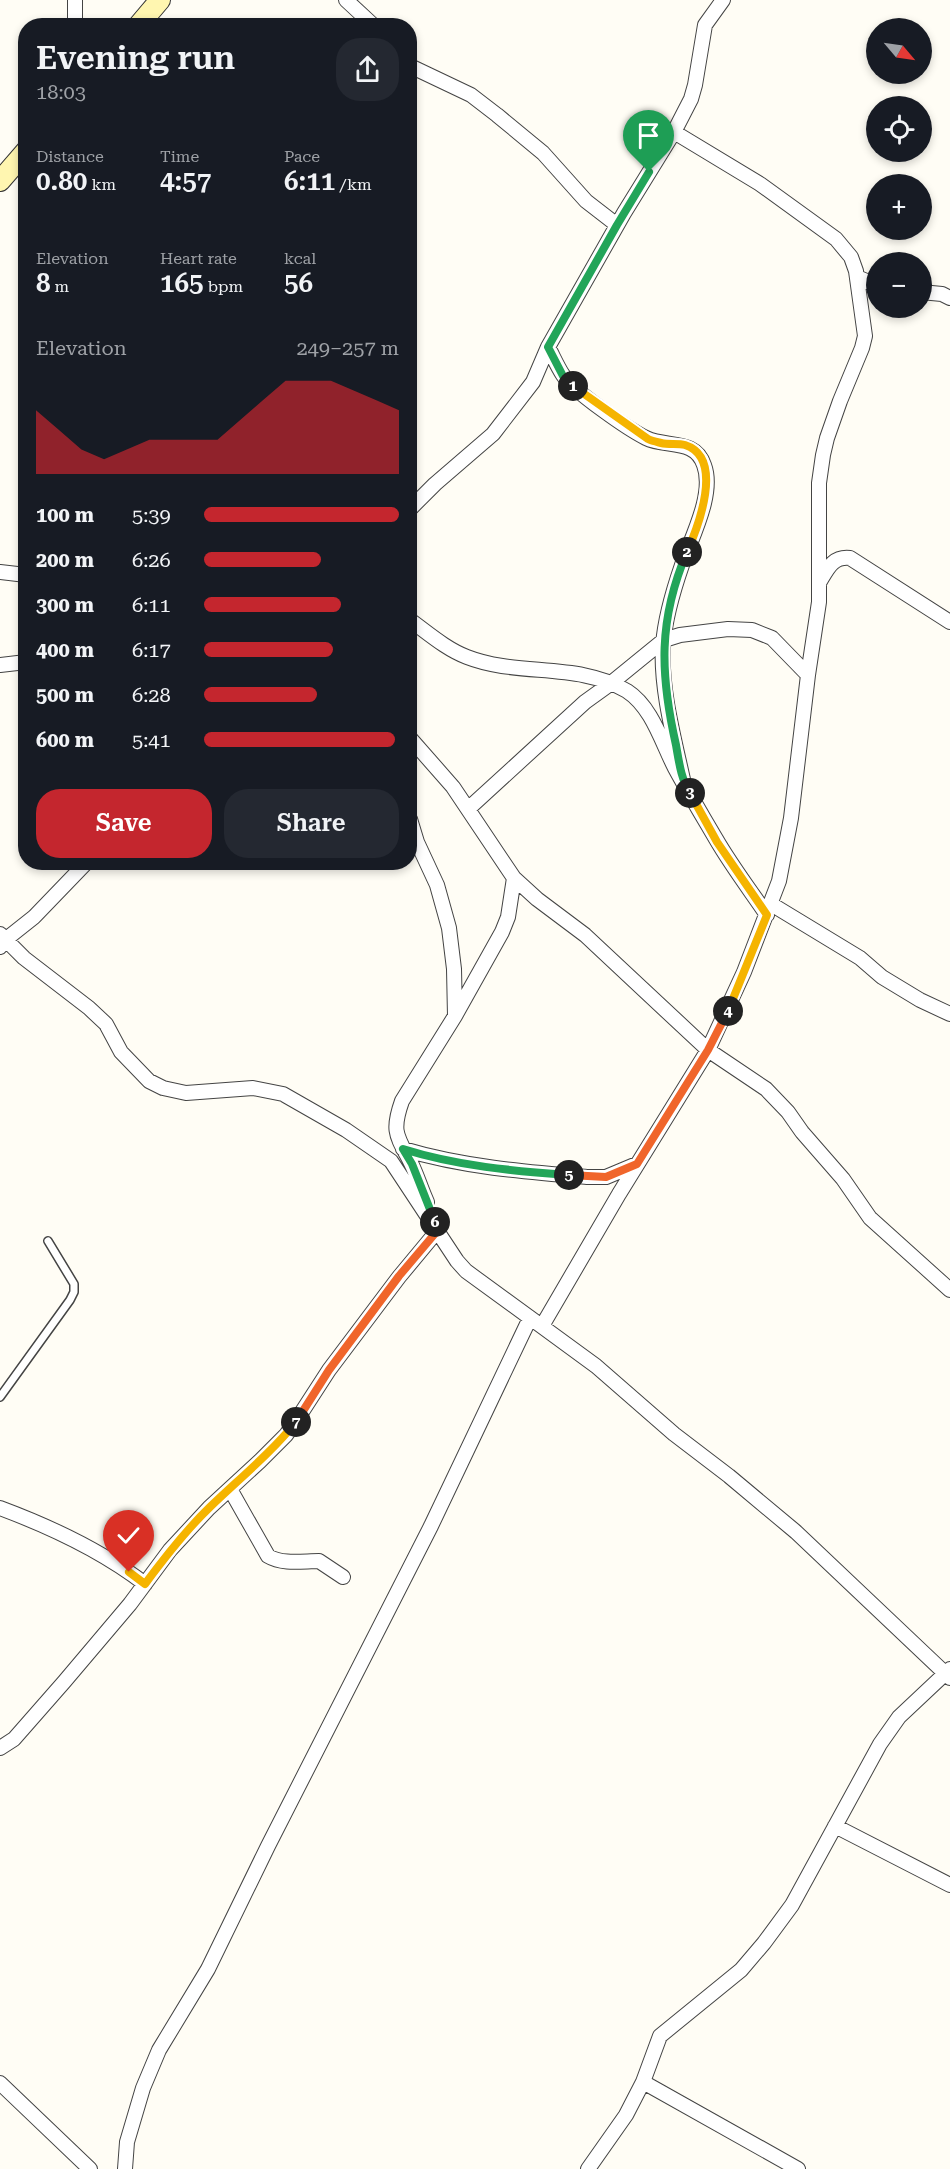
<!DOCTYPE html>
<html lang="en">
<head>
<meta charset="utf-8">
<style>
  body { margin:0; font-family:"Roboto Serif",serif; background:#242831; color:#f1f3f6; height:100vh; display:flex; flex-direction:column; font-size:22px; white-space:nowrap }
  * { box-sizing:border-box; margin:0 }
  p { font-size:20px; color:#9ea1a6 }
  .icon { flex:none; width:33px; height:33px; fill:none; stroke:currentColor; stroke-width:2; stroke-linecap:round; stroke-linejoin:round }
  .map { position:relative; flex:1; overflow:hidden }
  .sheet { position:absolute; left:18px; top:18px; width:399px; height:852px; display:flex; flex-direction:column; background:#171b24; border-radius:24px; box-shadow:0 3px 9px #0003 }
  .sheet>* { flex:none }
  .needle { width:39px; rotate:119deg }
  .controls { position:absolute; left:866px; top:18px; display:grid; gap:12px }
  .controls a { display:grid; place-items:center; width:66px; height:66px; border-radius:50%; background:#171b24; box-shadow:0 3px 9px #0003; font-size:30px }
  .pin { position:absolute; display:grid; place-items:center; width:51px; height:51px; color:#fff; margin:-62px -26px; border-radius:50% 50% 50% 0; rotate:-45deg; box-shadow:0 0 6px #0007 }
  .pin .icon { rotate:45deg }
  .km { position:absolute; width:30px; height:30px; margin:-15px; border-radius:50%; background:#222; color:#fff; font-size:16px; line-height:30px; text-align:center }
  .round { display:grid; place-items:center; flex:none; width:63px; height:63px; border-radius:24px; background:#242831 }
  .summary { display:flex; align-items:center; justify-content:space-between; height:102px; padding:0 18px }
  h1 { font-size:33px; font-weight:600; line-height:45px }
  .metrics { display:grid; grid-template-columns:repeat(3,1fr); gap:9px; height:102px; padding:6px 18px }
  .metrics div { display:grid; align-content:center }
  .metrics b { font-size:26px; font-weight:600 }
  .metrics small { font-size:16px; font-weight:400 }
  .metrics p { font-size:16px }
  .chart { height:168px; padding:12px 18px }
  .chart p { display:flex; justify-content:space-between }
  .chart svg { width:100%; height:108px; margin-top:6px; fill:#c4262e; opacity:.7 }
  .button { display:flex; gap:12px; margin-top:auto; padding:12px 18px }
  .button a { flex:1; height:69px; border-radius:24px; background:#c4262e; color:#fff; font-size:24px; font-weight:600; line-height:69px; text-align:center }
  .button a+a { background:#242831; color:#f1f3f6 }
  ul { padding:0 18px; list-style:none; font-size:20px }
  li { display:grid; grid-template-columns:96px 72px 1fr; align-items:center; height:45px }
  li i { height:15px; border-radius:8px; background:#c4262e }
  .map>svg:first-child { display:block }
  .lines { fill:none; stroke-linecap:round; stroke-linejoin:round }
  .lane-casing { stroke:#444; stroke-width:10 }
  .street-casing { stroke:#444; stroke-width:16 }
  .secondary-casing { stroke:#333; stroke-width:22 }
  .lane { stroke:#fff; stroke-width:7 }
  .street { stroke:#fff; stroke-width:14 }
  .secondary { stroke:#fff6b0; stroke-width:20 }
  .split-1-casing { stroke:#fff; stroke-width:12 }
  .split-2-casing { stroke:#fff; stroke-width:12 }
  .split-3-casing { stroke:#fff; stroke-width:12 }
  .split-4-casing { stroke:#fff; stroke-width:12 }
  .split-5-casing { stroke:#fff; stroke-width:12 }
  .split-6-casing { stroke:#fff; stroke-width:12 }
  .split-7-casing { stroke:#fff; stroke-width:12 }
  .split-8-casing { stroke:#fff; stroke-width:12 }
  .split-1 { stroke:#22a559; stroke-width:8 }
  .split-2 { stroke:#f5b400; stroke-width:8 }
  .split-3 { stroke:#22a559; stroke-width:8 }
  .split-4 { stroke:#f5b400; stroke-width:8 }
  .split-5 { stroke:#f0652b; stroke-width:8 }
  .split-6 { stroke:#22a559; stroke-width:8 }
  .split-7 { stroke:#f0652b; stroke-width:8 }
  .split-8 { stroke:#f5b400; stroke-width:8 }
</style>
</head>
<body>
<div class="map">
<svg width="950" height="2169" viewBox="0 0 950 2169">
  <rect width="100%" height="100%" fill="#fffdf5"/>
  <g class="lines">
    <g class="lane-casing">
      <path id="lane" d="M 0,1397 L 70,1300 L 74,1292 L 74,1284 L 48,1241"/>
    </g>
    <g class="street-casing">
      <path id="street" d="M 346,0 L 374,26
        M 75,26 L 75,0
        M 410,66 L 471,95 L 497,115 L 543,153 L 586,201 L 617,225
        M 857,277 L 876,285
        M 921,292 L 942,294 L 950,298
        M 548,347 C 553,356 557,366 563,375 C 573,391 628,429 646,438 C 666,448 695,438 704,465 C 715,494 691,538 682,565 C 673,591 665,618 663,645 C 660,688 675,742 684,784
        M 410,509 L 435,484 L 493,434 L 533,382 L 548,347 L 624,213 L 674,132 L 691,99 L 695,85 L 705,25 L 723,0
        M 0,572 L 26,575
        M 819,583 C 827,570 832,556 850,558 L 950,622
        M 410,620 C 428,633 446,649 467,657 C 518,677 579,662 627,691 C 652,707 662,743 675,768 C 688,792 702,815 716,839 C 731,865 750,890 767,915
        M 0,665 L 26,662
        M 410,738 L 453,787 L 514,878 L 537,899 L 585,935 L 708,1050 L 766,1089 L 788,1112 L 802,1132 L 843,1179 L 870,1218 L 950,1290
        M 468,809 L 585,702 L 610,684 L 664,640 L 680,635 L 728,629 L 752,630 L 772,638 L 808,675
        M 410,819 L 417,842 L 437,885 L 449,928 L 454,969 L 455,1016
        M 771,904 L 860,958 L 882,977 L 920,1000 L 950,1014
        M 0,934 L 24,958 L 89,1008 L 106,1024 L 121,1052 L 149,1081 L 163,1088 L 186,1093 L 253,1088 L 283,1094 L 346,1130 L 391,1161 L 457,1261 L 466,1271 L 596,1366 L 674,1434 L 729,1476 L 796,1532 L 950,1678
        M 0,947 L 5,940 L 34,917 L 87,862
        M 403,1149 C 463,1167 526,1172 587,1177 L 606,1177 L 637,1164
        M 427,1202 C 421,1189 417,1175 411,1163 C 397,1136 391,1132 402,1101 L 455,1016 L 502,932 L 508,917 L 514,878
        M 542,1326 L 619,1194 L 708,1050 L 744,972 L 779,881 L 791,818 L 808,675 L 819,602 L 819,483 L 823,455 L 827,438 L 840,401 L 862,348 L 865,336 L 856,271 L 851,257 L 836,239 L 760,184 L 674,132
        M 230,1489 L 268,1556 C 283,1565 303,1561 319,1561 L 343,1577
        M 0,1508 C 51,1527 101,1550 145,1584
        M 0,1748 L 14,1739 L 64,1682 L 130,1604 L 170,1550 L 209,1508 L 260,1461 L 286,1435 L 296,1421 L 329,1370 L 399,1277 L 438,1230
        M 835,1826 L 950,1885
        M 643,2082 L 798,2169
        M 0,2083 L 90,2169
        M 125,2169 L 127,2142 L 143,2088 L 159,2050 L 208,1969 L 268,1846 L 431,1526 L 530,1318
        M 588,2169 L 626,2115 L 643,2082 L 660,2036 L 741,1970 L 764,1943 L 792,1905 L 880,1744 L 899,1717 L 950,1669"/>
    </g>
    <g class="secondary-casing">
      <path id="secondary" d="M 138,26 L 160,0
        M 0,181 L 26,151"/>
    </g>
    <use href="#lane" class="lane"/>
    <use href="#street" class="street"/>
    <use href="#secondary" class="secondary"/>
  </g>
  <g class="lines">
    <g class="split-1-casing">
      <path id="split-1" d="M 573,386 L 563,376 L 548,347 L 617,225 L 649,172"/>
    </g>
    <g class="split-2-casing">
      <path id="split-2" d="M 573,386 L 648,439 C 652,441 657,442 661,443 C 669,445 678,443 685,445 C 725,458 698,527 687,552"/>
    </g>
    <g class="split-3-casing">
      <path id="split-3" d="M 687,552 C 658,620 660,674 676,745 C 679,762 681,779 690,793"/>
    </g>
    <g class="split-4-casing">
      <path id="split-4" d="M 690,793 L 717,842 L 767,915 L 728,1011"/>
    </g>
    <g class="split-5-casing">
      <path id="split-5" d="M 569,1175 L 606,1177 L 637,1164 L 708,1050 L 728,1011"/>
    </g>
    <g class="split-6-casing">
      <path id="split-6" d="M 435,1222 L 412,1164 L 403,1149 C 457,1166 513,1171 569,1175"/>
    </g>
    <g class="split-7-casing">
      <path id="split-7" d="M 296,1422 L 329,1370 L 399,1276 L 438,1230 L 435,1222"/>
    </g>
    <g class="split-8-casing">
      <path id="split-8" d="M 129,1572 L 145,1584 C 165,1557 186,1530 210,1507 C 239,1479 270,1454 296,1422"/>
    </g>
    <use href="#split-1" class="split-1"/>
    <use href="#split-2" class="split-2"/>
    <use href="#split-3" class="split-3"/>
    <use href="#split-4" class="split-4"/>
    <use href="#split-5" class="split-5"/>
    <use href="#split-6" class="split-6"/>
    <use href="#split-7" class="split-7"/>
    <use href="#split-8" class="split-8"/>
  </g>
</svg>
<div class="controls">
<a><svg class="needle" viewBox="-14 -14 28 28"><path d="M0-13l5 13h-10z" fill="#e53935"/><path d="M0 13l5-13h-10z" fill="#9ea1a6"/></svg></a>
<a><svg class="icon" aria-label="locate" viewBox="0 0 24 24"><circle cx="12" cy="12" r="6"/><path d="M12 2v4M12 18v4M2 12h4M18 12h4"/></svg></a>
<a>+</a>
<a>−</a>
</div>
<div class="pin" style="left:649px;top:172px;background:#1e9e55"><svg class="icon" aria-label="arrive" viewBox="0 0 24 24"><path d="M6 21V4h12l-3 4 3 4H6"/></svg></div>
<div class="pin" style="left:129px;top:1572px;background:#d93025"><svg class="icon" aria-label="check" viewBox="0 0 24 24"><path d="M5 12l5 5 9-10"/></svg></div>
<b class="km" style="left:573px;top:386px">1</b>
<b class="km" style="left:687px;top:552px">2</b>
<b class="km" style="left:690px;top:793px">3</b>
<b class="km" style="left:728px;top:1011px">4</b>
<b class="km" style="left:569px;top:1175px">5</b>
<b class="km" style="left:435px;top:1222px">6</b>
<b class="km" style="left:296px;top:1422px">7</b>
<section class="sheet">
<div class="summary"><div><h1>Evening run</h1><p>18:03</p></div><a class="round"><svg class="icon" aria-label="share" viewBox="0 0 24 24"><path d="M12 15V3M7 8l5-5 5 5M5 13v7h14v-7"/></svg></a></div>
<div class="metrics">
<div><p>Distance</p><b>0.80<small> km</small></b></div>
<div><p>Time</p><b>4:57</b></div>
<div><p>Pace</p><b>6:11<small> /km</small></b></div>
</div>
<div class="metrics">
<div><p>Elevation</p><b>8<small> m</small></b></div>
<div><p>Heart rate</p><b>165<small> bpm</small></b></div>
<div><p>kcal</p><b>56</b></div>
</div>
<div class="chart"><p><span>Elevation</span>249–257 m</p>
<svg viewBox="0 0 160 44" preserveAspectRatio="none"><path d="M0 44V18L10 26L20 34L30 38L40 34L50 30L60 30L70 30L80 30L90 22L100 14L110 6L120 6L130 6L140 10L150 14L160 18V44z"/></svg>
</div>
<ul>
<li><b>100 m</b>5:39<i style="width:100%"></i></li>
<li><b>200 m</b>6:26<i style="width:60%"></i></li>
<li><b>300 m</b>6:11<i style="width:70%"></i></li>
<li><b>400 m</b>6:17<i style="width:66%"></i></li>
<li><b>500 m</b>6:28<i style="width:58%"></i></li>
<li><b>600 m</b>5:41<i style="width:98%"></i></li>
</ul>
<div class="button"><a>Save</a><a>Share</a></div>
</section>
</div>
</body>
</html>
